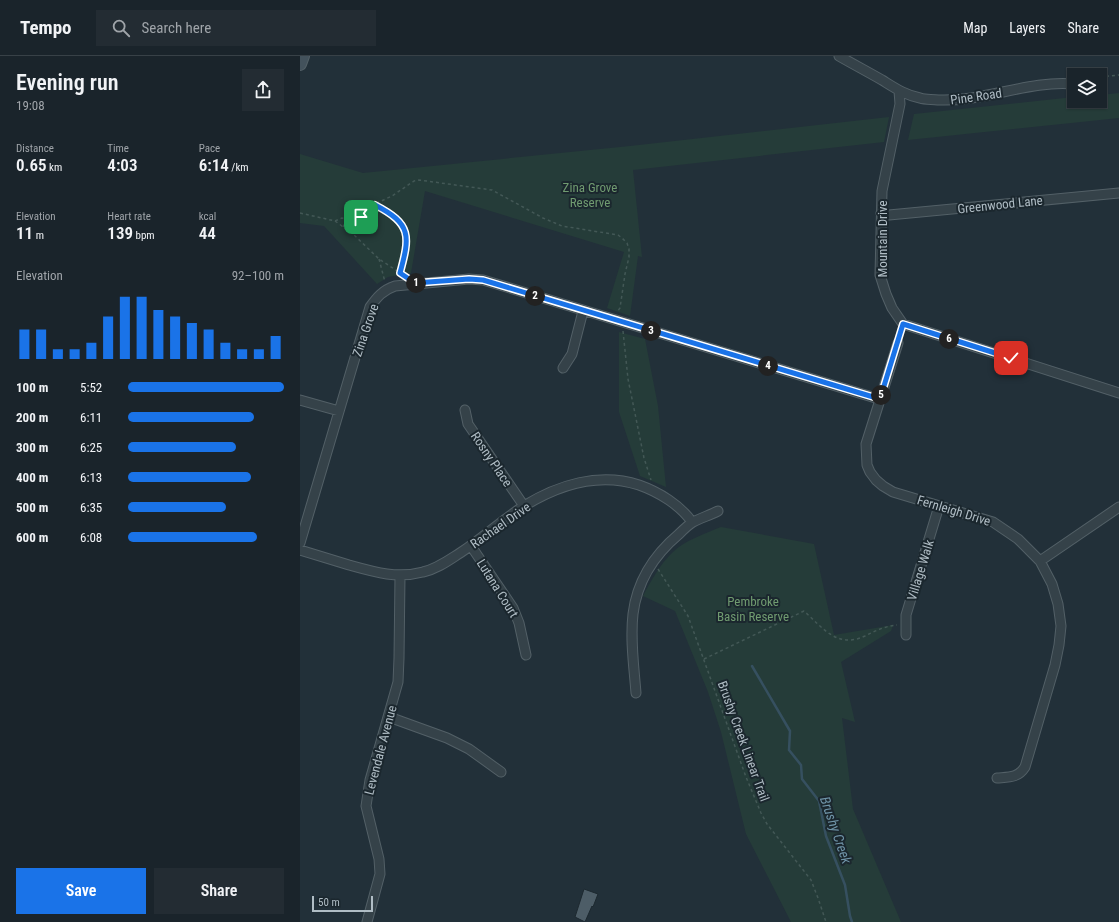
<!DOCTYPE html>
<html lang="en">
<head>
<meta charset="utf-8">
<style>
  body { margin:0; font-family:"Roboto Condensed",sans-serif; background:#232c33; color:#f1f3f6; height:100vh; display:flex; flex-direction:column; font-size:15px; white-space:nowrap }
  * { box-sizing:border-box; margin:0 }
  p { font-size:13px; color:#9fa4a9 }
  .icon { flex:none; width:22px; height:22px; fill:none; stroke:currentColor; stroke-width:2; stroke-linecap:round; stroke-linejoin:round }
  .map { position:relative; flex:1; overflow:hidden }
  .side { display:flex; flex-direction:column; background:#1a242b; width:300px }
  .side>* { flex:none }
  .fabs { position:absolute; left:767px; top:12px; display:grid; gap:8px }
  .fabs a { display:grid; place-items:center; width:40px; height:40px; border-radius:0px; background:#1a242b; box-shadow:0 1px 3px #0004,0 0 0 1px #384147; font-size:20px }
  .scale { position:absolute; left:12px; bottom:10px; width:61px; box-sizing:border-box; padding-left:4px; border:2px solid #b0bdc5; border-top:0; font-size:11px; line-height:14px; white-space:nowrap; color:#b0bdc5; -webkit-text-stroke:3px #1b272e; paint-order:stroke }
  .pin { position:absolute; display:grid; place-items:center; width:34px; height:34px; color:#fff; margin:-17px; border-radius:8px; box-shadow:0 2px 6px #0006 }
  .km { position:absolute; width:20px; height:20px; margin:-10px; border-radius:50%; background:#222; color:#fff; font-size:11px; line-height:20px; text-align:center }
  .round { display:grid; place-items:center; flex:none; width:42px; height:42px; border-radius:0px; background:#232c33 }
  .summary { display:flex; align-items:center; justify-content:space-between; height:68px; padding:0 16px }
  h1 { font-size:22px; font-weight:600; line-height:30px }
  .stats { display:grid; grid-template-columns:repeat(3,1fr); gap:6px; height:68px; padding:4px 16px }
  .stats div { display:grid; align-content:center }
  .stats b { font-size:17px; font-weight:600 }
  .stats small { font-size:11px; font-weight:400 }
  .stats p { font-size:11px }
  .chart { height:112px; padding:8px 16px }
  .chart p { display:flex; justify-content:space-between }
  .chart svg { width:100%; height:72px; margin-top:4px; stroke:#1a73e8; stroke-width:6 }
  .cta { display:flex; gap:8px; margin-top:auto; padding:8px 16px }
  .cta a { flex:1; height:46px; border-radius:0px; background:#1a73e8; color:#fff; font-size:16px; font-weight:600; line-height:46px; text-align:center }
  .cta a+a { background:#232c33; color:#f1f3f6 }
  ul { padding:0 16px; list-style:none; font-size:13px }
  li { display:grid; grid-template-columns:64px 48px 1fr; align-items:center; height:30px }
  li i { height:10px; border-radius:5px; background:#1a73e8 }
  header { display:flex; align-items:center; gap:24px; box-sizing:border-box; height:56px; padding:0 20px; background:#1a242b; border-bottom:1px solid #384147 }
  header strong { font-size:19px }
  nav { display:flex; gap:22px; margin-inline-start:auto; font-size:14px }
  .search { width:280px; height:36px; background:#232c33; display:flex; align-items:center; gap:10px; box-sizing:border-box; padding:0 14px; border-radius:0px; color:#9fa4a9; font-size:15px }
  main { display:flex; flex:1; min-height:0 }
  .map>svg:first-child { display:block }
  .green { fill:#253c39 }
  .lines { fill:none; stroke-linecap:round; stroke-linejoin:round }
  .stream { stroke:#365060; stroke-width:2.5 }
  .building { fill:#4d5d67; stroke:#1d2930 }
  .street-casing { stroke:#536067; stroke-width:11 }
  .secondary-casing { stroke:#536067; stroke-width:14 }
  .path { stroke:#435856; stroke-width:1.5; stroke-dasharray:3 3; stroke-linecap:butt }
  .street { stroke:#354249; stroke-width:9 }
  .secondary { stroke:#43525c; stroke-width:12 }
  .route-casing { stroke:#fff; stroke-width:8 }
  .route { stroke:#1a73e8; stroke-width:5 }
  .labels { text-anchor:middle; stroke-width:4; stroke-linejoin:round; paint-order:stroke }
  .street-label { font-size:13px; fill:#b0bdc5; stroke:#1b272e }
  .park-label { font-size:13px; fill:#709b70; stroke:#1b272e }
  .water-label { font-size:14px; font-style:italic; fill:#7095a9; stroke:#1b272e }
</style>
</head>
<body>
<header>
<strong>Tempo</strong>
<div class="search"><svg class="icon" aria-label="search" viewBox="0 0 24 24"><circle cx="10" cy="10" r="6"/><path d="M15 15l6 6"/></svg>Search here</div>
<nav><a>Map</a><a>Layers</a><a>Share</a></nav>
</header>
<main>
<section class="side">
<div class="summary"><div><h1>Evening run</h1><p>19:08</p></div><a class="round"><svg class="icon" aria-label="share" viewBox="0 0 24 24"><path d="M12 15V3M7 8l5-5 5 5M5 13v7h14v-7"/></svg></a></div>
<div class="stats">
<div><p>Distance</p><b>0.65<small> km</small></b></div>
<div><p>Time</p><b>4:03</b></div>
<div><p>Pace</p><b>6:14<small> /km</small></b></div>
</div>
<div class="stats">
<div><p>Elevation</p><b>11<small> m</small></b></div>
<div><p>Heart rate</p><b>139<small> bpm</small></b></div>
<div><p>kcal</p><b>44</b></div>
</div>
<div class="chart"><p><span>Elevation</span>92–100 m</p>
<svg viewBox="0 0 160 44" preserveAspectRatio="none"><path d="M5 44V26M15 44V26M25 44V38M35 44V38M45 44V34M55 44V18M65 44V6M75 44V6M85 44V14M95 44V18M105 44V22M115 44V26M125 44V34M135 44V38M145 44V38M155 44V30"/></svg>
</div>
<ul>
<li><b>100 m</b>5:52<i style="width:100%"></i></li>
<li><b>200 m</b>6:11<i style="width:81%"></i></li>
<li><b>300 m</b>6:25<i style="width:69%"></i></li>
<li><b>400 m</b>6:13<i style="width:79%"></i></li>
<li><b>500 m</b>6:35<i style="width:63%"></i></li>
<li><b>600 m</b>6:08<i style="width:83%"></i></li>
</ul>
<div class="cta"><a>Save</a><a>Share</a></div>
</section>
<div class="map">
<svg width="819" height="866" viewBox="0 0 819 866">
  <rect width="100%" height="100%" fill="#223039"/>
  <path class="green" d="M 819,37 L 819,62 L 608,84 L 614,58 L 774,41 L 774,45 L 800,45 L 800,39 Z
    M 589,61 L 584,86 L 333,114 L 342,201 L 338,200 L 330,260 L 307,252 L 324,196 L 125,135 L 111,217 L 88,221 L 77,228 L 24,170 L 0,167 L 0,98 L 63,117 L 330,90 Z
    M 319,276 L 345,283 L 358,350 L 366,431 L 340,420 L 319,356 Z
    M 421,471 L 514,488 L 534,579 L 593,569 L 591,575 L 541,606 L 555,666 L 542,662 L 553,753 L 601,866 L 491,866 L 446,778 L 421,676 L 408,636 L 375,555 L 343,540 C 351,525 360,508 373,496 C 384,485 406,477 421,471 Z"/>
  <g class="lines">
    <path class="stream" d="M 452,610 L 490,675 L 489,694 L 501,709 L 502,723 L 519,745 L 526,780 L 545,829 L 550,860 L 552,866"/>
  </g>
  <path class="building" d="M 284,833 L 298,838 L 293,851 L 292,850 L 285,866 L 275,861 Z"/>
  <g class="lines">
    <g class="street-casing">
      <path id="street" d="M 539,0 C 553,8 568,16 582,24 C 595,32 605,39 620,42 C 626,44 632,43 638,44 C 685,46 728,24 774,28
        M 599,35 L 600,48 L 582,135 L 580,219 L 586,238 L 592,252 L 603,268 L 819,337
        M 581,157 L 589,159 L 819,137
        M 598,287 L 566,388 L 567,409 L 570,416 L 576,424 L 583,430 L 593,436 L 693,466 L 718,483 L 740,505 L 752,528 L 758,548 L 761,570 L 759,589 L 755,609 L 725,711 C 718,722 709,721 697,722
        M 263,312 L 272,298 L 283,255
        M 0,344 L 39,355
        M 165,354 L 168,368 L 224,450
        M 0,487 L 70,251 C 77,241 83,234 95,230 L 169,223 L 183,224 L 579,343
        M 171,490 L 213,552 L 219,567 L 226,599
        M 0,494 C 16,499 33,504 49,509 C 74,516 97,523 123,516 C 137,513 149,504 160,497 C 183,482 202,464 224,450 C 258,429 299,416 339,429 C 359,436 380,449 392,466
        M 740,505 L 819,451
        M 606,579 L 606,559 L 639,450
        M 336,637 C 334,611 330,584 333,558 C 337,525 354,499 379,478 C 383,474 388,469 393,466 C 401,462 410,459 418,455
        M 89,661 L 147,682 L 169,693 L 201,716
        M 67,866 L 80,818 L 79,803 L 66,750 L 70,724 L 98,626 L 99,602 L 100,520"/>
    </g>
    <g class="secondary-casing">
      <path id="secondary" d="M 0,8 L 3,0"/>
    </g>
    <path class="path" d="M 800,21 L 819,19
      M 75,149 C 112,168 110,180 100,217
      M 0,157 L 35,165 L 42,162 L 47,164 L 52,163 L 71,155 L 77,147 L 92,140 L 114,125 L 119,124 L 192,134 L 243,162 L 262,170 L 318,179 L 322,182 L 327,187 L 329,193 L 329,201 L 325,218 L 320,252 L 317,256
      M 35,165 L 53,178 L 79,203 L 105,220
      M 43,171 L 47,164
      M 79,203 L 85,226
      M 323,275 L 328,323 L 344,402 L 351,424
      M 358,513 L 388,560 L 446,721 L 461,757 L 467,768 L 511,824 L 518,842 L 526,866
      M 404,603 L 504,555 C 523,572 537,593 565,580 C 575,575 585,570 597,569"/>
    <use href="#street" class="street"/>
    <use href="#secondary" class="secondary"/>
  </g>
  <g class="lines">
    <g class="route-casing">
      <path id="route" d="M 61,161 L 71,155 L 75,149 C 112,168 110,180 100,217 L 115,227 L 169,223 L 183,224 L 580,343 L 603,268 L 711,302"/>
    </g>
    <use href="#route" class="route"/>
  </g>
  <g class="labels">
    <g class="street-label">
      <text transform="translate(676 40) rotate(-8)" y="5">Pine Road</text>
      <text transform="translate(700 148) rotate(-6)" y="5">Greenwood Lane</text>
      <text transform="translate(582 183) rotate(-90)" y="5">Mountain Drive</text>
      <text transform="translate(65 274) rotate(-71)" y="5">Zina Grove</text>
      <text transform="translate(192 403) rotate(56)" y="5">Rosny Place</text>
      <text transform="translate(654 454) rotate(17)" y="5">Fernleigh Drive</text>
      <text transform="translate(200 469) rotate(-35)" y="5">Rachael Drive</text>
      <text transform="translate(620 514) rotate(-73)" y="5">Village Walk</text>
      <text transform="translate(198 532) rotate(58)" y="5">Lutana Court</text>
      <text transform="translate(444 685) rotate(70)" y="5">Brushy Creek Linear Trail</text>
      <text transform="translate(80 694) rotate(-75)" y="5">Levendale Avenue</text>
    </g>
    <g class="park-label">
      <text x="290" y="136">Zina Grove<tspan x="290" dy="15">Reserve</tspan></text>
      <text x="453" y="550">Pembroke<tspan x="453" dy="15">Basin Reserve</tspan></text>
    </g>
    <g class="water-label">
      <text transform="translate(536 774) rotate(71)" y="5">Brushy Creek</text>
    </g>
  </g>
</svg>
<div class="fabs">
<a><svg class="icon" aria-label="layers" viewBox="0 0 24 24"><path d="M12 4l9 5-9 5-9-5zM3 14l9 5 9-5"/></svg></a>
</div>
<div class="scale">50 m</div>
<div class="pin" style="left:61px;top:161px;background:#1e9e55"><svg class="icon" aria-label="arrive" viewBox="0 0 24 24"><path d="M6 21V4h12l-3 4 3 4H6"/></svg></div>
<div class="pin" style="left:711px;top:302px;background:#d93025"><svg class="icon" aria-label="check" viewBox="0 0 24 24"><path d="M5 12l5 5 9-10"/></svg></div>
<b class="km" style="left:116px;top:227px">1</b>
<b class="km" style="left:235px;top:240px">2</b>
<b class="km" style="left:351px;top:275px">3</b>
<b class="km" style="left:468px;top:310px">4</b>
<b class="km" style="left:581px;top:339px">5</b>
<b class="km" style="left:649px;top:283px">6</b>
</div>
</main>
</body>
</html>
